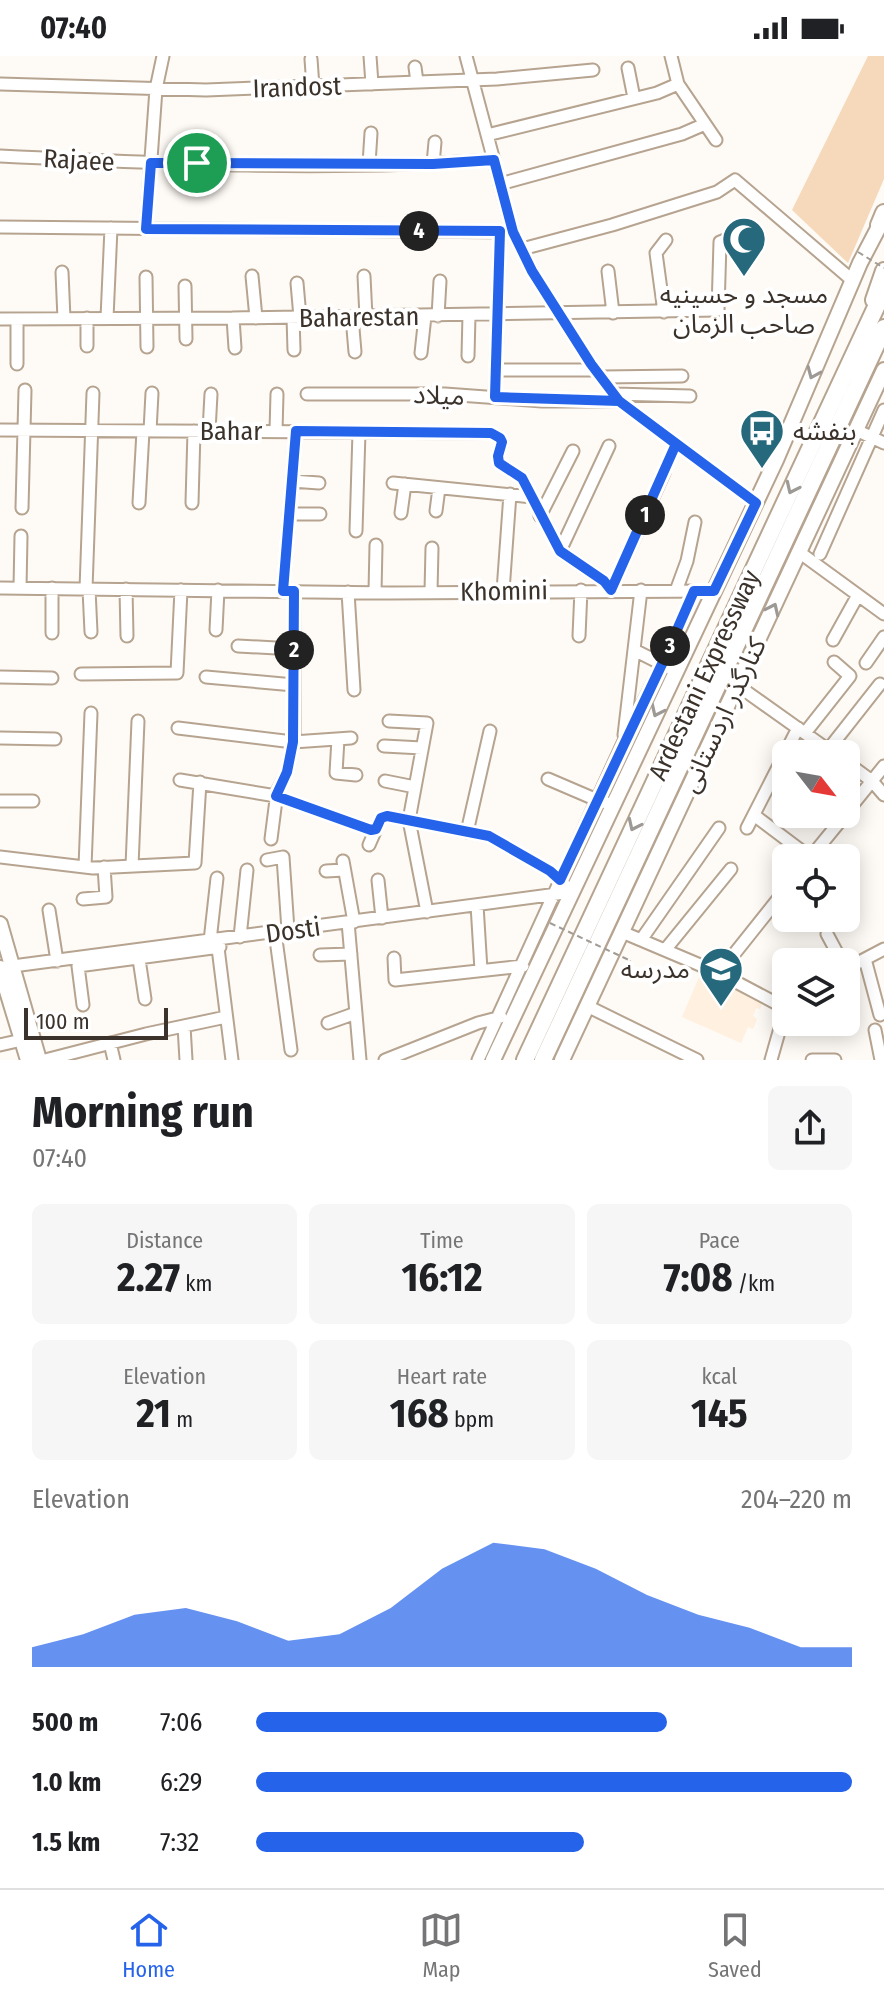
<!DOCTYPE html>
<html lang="en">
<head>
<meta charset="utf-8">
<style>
  body { margin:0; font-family:"Fira Sans Condensed","Noto Sans Arabic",sans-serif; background:#f6f6f6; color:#202124; height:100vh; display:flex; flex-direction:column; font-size:30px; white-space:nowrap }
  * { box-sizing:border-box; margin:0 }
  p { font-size:26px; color:#757577 }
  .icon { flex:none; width:44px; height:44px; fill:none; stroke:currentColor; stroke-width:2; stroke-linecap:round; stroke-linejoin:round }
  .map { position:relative; height:1004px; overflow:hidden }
  .details { display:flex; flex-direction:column; background:#fff; flex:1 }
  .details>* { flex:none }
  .needle { width:52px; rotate:121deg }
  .controls { position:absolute; left:772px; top:684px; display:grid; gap:16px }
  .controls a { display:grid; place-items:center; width:88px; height:88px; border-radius:12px; background:#fff; box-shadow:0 4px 20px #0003; font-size:40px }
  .scale { position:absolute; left:24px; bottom:20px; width:144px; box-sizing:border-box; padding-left:8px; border:4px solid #3b332b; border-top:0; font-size:22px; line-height:28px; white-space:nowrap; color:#3b332b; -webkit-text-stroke:6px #fff; paint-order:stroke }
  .pin { position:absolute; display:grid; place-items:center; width:68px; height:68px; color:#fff; margin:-34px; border:4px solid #fff; border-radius:50%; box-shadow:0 2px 8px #0007 }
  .km { position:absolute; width:40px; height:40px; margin:-20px; border-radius:50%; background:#222; color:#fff; font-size:22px; line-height:40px; text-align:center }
  .round { display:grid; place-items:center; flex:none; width:84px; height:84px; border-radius:12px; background:#f6f6f6 }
  .headline { display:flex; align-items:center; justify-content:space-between; height:136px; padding:0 32px }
  h1 { font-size:44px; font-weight:700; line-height:60px }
  .figures { display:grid; grid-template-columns:repeat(3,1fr); gap:12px; height:136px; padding:8px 32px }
  .figures div { display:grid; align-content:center; border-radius:12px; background:#f6f6f6; text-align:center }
  .figures b { font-size:40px; font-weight:700 }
  .figures small { font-size:22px; font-weight:400 }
  .figures p { font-size:22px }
  .chart { height:224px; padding:16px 32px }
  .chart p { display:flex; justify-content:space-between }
  .chart svg { width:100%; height:144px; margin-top:8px; fill:#2563eb; opacity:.7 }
  ul { padding:0 32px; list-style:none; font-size:26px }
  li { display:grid; grid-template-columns:128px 96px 1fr; align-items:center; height:60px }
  li i { height:20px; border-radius:10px; background:#2563eb }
  .status { display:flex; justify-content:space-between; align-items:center; height:56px; padding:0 40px; background:#fff; direction:ltr }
  .status svg { height:22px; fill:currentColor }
  .tabs { display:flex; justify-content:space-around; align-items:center; height:112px; border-top:2px solid #e0e0e0; background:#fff; font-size:22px; color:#757577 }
  .tabs a { display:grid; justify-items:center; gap:4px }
  .tabs .active { color:#2563eb }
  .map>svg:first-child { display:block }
  .built { fill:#fff0df }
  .green { fill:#f5d9ba }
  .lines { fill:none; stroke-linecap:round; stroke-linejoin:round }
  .minor-casing { stroke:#b6a490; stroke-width:15 }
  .major-casing { stroke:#b6a490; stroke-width:18 }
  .highway-casing { stroke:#b6a490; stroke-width:20 }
  .path { stroke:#a29c96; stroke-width:2; stroke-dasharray:6 4; stroke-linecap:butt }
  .minor { stroke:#fff; stroke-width:11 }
  .major { stroke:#fff; stroke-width:14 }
  .highway { stroke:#fff; stroke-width:16 }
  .path-bridge { stroke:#a29c96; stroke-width:2; stroke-dasharray:6 4; stroke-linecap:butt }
  .oneway { stroke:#9d9995 }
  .route-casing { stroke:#fff; stroke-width:16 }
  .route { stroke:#2563eb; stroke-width:10 }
  .labels { text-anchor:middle; stroke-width:8; stroke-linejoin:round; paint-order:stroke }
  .street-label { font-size:26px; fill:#3b332b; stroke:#fff }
  .poi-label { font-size:26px; fill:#3b332b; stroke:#fff }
</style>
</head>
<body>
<div class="status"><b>07:40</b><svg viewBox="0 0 49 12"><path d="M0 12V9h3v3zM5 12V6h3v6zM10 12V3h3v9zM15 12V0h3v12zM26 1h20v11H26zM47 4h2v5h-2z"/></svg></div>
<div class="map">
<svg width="884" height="1004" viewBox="0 0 884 1004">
  <rect width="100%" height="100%" fill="#fefaf5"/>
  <path class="built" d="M 700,919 L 763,946 L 760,953 L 756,952 L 753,960 L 757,963 L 753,973 L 748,971 L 741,987 L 682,961 Z"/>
  <path class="green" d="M 868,0 L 884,0 L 884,123 L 848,207 L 792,154 Z"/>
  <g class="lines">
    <g class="minor-casing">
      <path id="minor" d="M 370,0 L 372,28
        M 466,0 L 513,176 L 532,215 L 591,308 L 619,345 L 756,447
        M 671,0 L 678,28 L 716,84
        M 311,3 L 313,31
        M 415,11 L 417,26
        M 628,12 L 634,42
        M 0,28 L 206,34 L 497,23 L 593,14
        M 487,79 L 657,37 L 678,28
        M 0,100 C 164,108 330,115 494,104
        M 369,108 L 371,77
        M 433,108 L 435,86
        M 500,128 L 682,78 L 705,68
        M 0,171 L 513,176
        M 146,173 L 156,33 L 163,0
        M 522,193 L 612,169 L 717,136 L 735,124 L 852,224
        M 608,215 L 613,257
        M 62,216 L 64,263
        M 252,220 L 256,262
        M 364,220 L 366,261
        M 146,221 L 147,291
        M 297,227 L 300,261
        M 185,230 L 186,283
        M 664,256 L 656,197 L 666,184
        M 438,260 L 440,225
        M 293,261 L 294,294
        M 352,261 L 355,296
        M 87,262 L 87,290
        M 107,262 L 111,172
        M 233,262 L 235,292
        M 0,263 L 233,262 L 718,254 L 720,186 L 742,177
        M 421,297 L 425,260
        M 468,300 L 469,259
        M 17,308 L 17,263
        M 497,314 L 596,314
        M 602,321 L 682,320
        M 307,338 L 445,338 L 542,345 L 619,345
        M 614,338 L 690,340
        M 495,341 L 500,175
        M 0,374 L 491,377 L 500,382 L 502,386 L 498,400 L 499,407 L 522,422 L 560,495 L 604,525 L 611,534 L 664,417
        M 856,374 L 884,387
        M 150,375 L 152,337
        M 209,375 L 211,338
        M 276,375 L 277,338
        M 292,425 L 319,427
        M 393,427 L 532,441
        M 139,447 L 143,375
        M 192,447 L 194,375
        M 22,452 L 25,334
        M 436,455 L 439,432
        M 401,457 L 405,428
        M 289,458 L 320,458
        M 540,460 L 573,395
        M 356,475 L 359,376
        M 560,495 L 609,390
        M 799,496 L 884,558
        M 820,498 L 884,354
        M 0,532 L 391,537 L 714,535
        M 20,532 L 21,480
        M 52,532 L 52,577
        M 86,533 L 93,337
        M 89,533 L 91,576
        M 126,533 L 127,580
        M 283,535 L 296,375
        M 503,535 L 510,438
        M 676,535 L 687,505 L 695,466
        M 348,536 L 354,634
        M 375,536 L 376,489
        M 431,536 L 432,492
        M 216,574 L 218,534
        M 579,580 L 581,534
        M 833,584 L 858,539
        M 238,590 L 294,593
        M 634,594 L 676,615
        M 866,607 L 884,581
        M 81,618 L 177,617 L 181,534
        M 0,621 L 52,622
        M 206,621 L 294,629
        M 737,629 L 834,698
        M 389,665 L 427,667 L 409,764 L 427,856
        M 178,672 L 293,686 L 351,682
        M 805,677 L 850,620 L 834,606
        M 624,679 L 641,534
        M 0,682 L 55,683
        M 338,683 L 336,717 L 356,719
        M 384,690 L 422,692
        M 828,694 L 880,628
        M 846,706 L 872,725 L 884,739
        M 548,723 L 597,744 L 613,749
        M 180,724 L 276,740 L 371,774 L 376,773 L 381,762 L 387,760 L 489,780 L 550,815 L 564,828
        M 385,725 L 415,731
        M 0,745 L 33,745
        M 846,757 L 884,710
        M 754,759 L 811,802
        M 747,772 L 798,672
        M 467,776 L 490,675
        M 271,783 L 277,736 L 287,716 L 294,681 L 294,535
        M 369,789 L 376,773
        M 0,801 L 93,812 L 195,807 L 200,726
        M 810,802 L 846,758
        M 267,804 L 283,801 L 288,874
        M 343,805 L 354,866
        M 132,810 L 138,665
        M 85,811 L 91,657
        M 326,815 L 344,814
        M 378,824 L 382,862
        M 83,843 L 106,841 L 104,811
        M 477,849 L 481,914
        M 49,854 L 57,905
        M 348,866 L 360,1004
        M 275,876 L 291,994
        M 622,876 L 719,917 L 785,952
        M 827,878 L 842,906
        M 240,881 L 247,814
        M 217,884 L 232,1004
        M 641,884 L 719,772
        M 210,885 L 217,822
        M 665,894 L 731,813
        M 320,899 L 351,898
        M 394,902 L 395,924 L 523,910
        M 139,903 L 145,943
        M 865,903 L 880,959
        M 13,910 L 572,836
        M 846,913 L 884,893
        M 719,917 L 786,833
        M 83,949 L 78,910 L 220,891
        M 587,950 L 697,1004
        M 328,967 L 356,957
        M 184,970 L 186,1004
        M 875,974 L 881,1004
        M 110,987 L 114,1004
        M 0,989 L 22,984
        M 45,1004 L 146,978 L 226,961
        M 385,1004 L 478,967 L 501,961
        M 478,1004 L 623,687 L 662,608 L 694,535
        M 771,1004 L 786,951
        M 812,1004 L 835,1004"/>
    </g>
    <g class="major-casing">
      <path id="major" d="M 0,868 L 39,1004
        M 0,912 L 28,1004
        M 493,1004 L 776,404 L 860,207 L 883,163
        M 562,1004 L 884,314"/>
    </g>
    <g class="highway-casing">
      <path id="highway" d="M 879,169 L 884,157
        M 874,244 L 884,215
        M 525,1004 L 884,234
        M 543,1004 L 884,272"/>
    </g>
    <path class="path" d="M 667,409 L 672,396
      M 621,910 L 624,912 L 631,905"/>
    <use href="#minor" class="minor"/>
    <use href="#major" class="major"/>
    <use href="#highway" class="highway"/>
    <path class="path-bridge" d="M 858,196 L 884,212
      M 550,867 L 631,905"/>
  </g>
  <defs><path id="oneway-chevron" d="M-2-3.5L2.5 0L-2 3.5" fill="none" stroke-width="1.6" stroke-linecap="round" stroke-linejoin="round" transform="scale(2)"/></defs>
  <g class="oneway">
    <use href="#oneway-chevron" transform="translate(813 317) rotate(113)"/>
    <use href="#oneway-chevron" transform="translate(792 432) rotate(115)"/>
    <use href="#oneway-chevron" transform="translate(773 553) rotate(-65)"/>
    <use href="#oneway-chevron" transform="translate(657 655) rotate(115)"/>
    <use href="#oneway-chevron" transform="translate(634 769) rotate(115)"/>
  </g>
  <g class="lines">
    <g class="route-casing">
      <path id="route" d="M 197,107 L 433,108 L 494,104 L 513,176 L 532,215 L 591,308 L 619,345 L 676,388 L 611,534 L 604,525 L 560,495 L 522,422 L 499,407 L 498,400 L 502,386 L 500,382 L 491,377 L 296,375 L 283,535 L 294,535 L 293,686 L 287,716 L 276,740 L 371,774 L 376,773 L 381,762 L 387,760 L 489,780 L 550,815 L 560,824 L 662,608 L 694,535 L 714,535 L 756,447 L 619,345 L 495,341 L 500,175 L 146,173 L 151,107 L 197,107"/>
    </g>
    <use href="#route" class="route"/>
  </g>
  <defs>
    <g id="mosque-pin" transform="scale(2.3)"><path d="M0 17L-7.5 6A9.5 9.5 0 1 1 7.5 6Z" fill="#27697c" stroke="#fff"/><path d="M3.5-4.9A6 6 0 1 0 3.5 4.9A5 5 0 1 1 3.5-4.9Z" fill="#fff"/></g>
    <g id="bus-pin" transform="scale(2.3)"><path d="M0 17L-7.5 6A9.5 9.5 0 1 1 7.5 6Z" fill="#27697c" stroke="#fff"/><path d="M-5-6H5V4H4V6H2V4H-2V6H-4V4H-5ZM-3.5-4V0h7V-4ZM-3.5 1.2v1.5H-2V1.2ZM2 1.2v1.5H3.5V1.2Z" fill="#fff"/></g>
    <g id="school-pin" transform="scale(2.3)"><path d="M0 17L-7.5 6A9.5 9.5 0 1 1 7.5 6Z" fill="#27697c" stroke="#fff"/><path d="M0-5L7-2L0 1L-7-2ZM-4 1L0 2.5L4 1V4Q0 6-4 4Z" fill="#fff"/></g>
  </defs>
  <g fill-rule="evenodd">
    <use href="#mosque-pin" x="744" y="183"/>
    <use href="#bus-pin" x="762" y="375"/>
    <use href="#school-pin" x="721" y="913"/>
  </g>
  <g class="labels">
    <g class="street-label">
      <text transform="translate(297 31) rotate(-2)" y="9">Irandost</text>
      <text transform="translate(79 104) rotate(3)" y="9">Rajaee</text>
      <text transform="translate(359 261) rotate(-1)" y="9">Baharestan</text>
      <text transform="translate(439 339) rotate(2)" y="9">میلاد</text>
      <text x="231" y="384">Bahar</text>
      <text transform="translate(504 535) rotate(-1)" y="9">Khomini</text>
      <text transform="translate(704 619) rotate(-65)" y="9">Ardestani Expressway</text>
      <text transform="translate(723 659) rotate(-65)" y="9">کنارگذر اردستانی</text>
      <text transform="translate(293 874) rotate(-8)" y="9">Dosti</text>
    </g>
    <g class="poi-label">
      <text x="744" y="247">مسجد و حسینیه<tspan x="744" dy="30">صاحب الزمان</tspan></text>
      <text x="793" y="384" text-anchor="start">بنفشه</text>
      <text x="690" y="922" text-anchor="end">مدرسه</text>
    </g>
  </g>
</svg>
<div class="controls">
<a><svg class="needle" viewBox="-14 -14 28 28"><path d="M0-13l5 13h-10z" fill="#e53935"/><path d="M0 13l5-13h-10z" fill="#757577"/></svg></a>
<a><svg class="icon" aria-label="locate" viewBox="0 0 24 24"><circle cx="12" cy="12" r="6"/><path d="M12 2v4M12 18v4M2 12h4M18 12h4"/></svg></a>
<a><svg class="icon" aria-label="layers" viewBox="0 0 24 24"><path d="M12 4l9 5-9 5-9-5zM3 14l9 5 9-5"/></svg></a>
</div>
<div class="scale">100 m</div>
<div class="pin" style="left:197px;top:107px;background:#1e9e55"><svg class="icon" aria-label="arrive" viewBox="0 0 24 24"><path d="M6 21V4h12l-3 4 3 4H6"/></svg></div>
<b class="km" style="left:645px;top:459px">1</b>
<b class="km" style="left:294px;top:594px">2</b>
<b class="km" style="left:670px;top:590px">3</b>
<b class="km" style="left:419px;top:175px">4</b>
</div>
<section class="details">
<div class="headline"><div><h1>Morning run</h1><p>07:40</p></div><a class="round"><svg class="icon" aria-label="share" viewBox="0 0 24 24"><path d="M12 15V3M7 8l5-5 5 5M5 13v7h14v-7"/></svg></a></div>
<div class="figures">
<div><p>Distance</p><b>2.27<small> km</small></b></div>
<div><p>Time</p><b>16:12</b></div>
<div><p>Pace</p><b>7:08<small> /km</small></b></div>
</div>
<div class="figures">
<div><p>Elevation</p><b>21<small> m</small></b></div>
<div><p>Heart rate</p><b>168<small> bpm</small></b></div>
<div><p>kcal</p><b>145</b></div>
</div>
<div class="chart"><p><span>Elevation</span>204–220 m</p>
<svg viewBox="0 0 160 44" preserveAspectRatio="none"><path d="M0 44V38L10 34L20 28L30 26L40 30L50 36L60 34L70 26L80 14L90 6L100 8L110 14L120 22L130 28L140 32L150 38L160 38V44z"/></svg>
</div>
<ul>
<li><b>500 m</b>7:06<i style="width:69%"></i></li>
<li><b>1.0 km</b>6:29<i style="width:100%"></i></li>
<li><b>1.5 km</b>7:32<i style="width:55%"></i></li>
</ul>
</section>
<nav class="tabs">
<a class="active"><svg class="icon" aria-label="home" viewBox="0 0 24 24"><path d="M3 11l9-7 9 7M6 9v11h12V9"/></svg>Home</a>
<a><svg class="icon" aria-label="map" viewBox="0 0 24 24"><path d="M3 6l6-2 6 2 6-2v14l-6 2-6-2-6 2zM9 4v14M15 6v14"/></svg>Map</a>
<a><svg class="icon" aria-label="saved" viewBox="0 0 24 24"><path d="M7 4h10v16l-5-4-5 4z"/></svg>Saved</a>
</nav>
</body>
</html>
